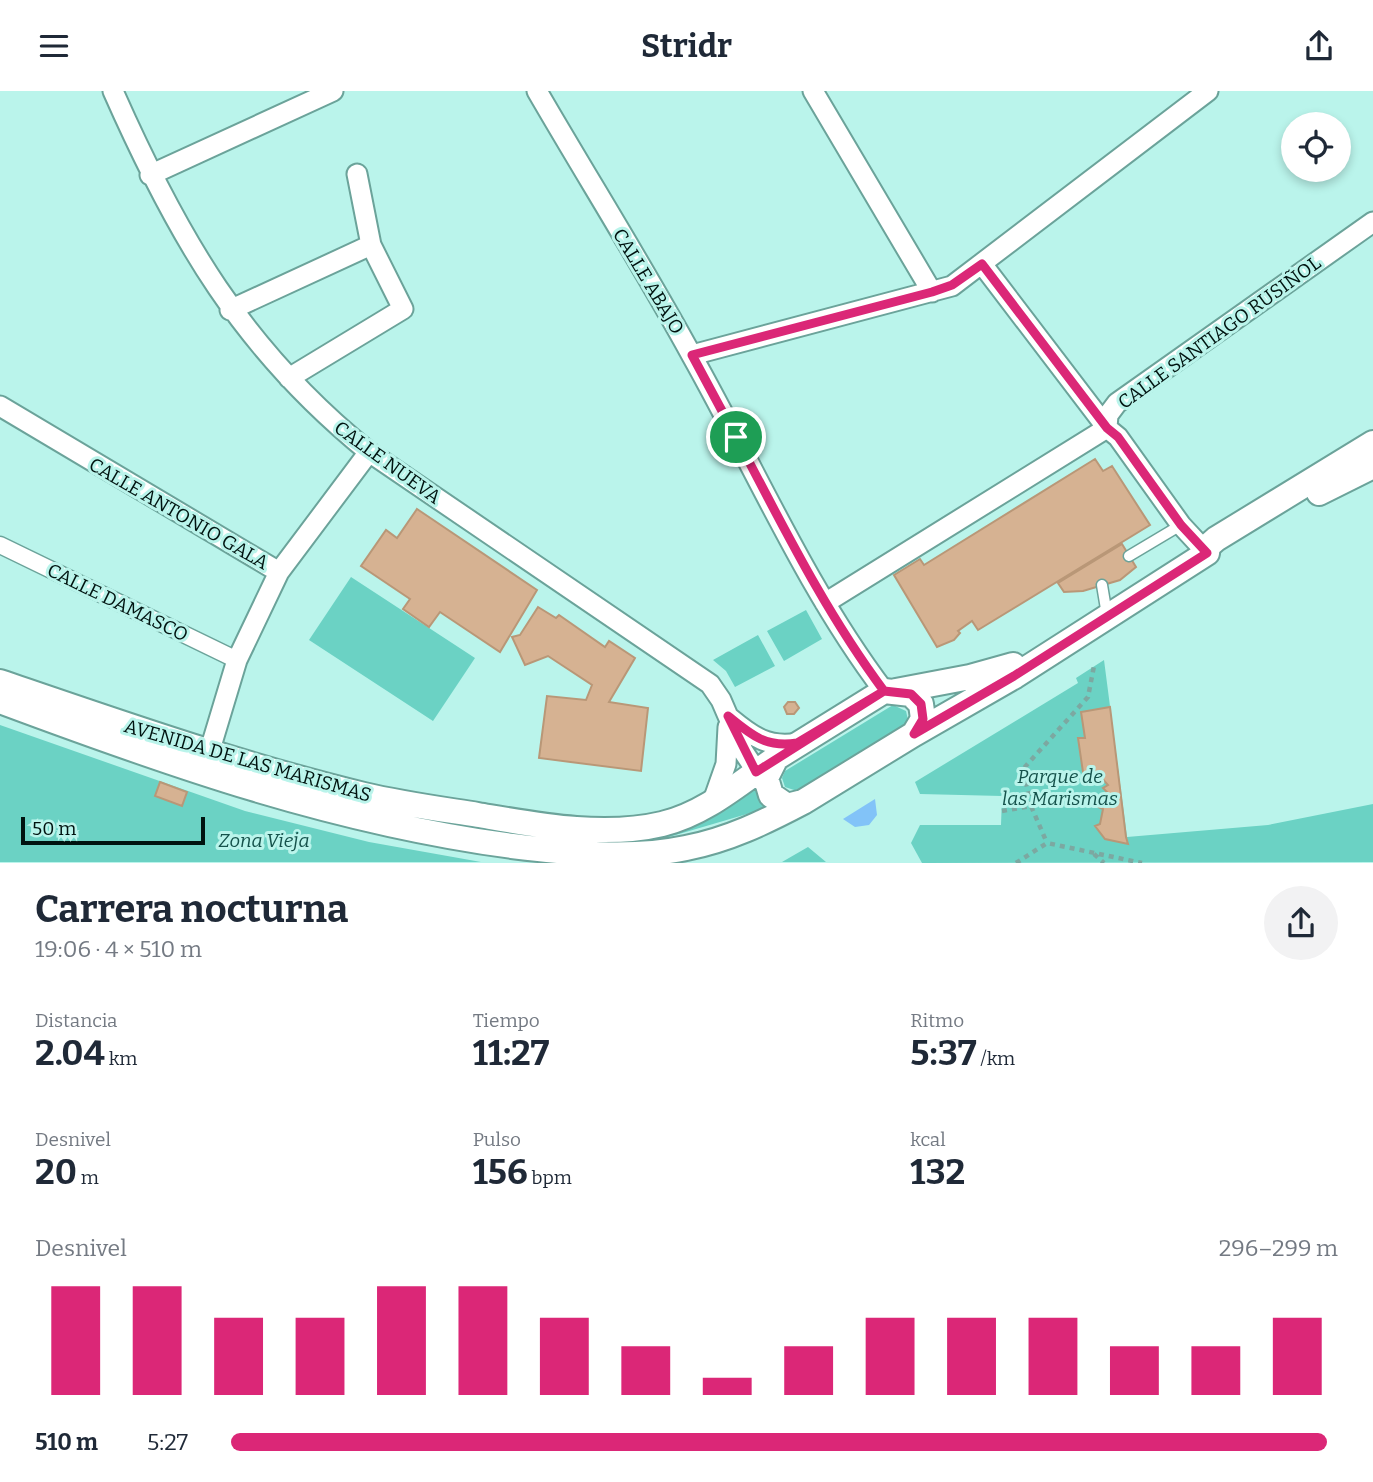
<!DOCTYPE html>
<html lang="es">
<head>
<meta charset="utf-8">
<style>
  body { margin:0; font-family:Bitter,serif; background:#f2f2f3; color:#1f2937; height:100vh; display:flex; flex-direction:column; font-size:26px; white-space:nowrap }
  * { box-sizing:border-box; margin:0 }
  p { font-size:23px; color:#747a83 }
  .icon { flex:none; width:38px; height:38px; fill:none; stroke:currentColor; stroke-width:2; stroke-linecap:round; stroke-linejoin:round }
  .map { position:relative; height:772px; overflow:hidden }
  .panel { display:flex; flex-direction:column; background:#fff; flex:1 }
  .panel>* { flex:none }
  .fabs { position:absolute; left:1281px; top:21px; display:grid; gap:14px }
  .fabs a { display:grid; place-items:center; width:70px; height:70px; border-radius:50%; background:#fff; box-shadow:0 4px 10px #0003; font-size:35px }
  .scale { position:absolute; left:21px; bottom:18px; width:184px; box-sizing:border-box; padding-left:7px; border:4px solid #001310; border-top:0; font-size:19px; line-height:24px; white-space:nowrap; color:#001310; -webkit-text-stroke:5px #baf4eb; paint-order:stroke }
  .pin { position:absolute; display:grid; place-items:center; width:60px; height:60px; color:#fff; margin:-30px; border:4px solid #fff; border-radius:50%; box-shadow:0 2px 7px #0007 }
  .round { display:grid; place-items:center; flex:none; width:74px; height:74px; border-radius:37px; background:#f2f2f3 }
  .overview { display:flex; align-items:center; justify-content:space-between; height:119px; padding:0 35px }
  h1 { font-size:38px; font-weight:700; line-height:52px }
  .figures { display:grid; grid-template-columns:repeat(3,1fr); gap:10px; height:119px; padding:7px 35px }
  .figures div { display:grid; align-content:center }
  .figures b { font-size:35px; font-weight:700 }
  .figures small { font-size:19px; font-weight:400 }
  .figures p { font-size:19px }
  .chart { height:196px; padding:14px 35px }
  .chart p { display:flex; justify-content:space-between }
  .chart svg { width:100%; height:126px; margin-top:7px; stroke:#db2777; stroke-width:6 }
  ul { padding:0 35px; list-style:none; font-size:23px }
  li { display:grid; grid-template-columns:112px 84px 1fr; align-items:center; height:52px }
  li i { height:18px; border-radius:9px; background:#db2777 }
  header { display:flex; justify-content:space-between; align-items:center; height:91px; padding:0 35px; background:#fff; font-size:32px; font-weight:700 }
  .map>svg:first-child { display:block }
  .green { fill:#6bd2c4 }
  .water { fill:#82c3f8 }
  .building { fill:#d6b292; stroke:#b99777; stroke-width:2 }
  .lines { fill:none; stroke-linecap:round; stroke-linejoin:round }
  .service-casing { stroke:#6ba39a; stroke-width:13 }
  .pedestrian-casing { stroke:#6ba39a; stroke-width:19 }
  .minor-casing { stroke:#6ba39a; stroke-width:23 }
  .tertiary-casing { stroke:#6ba39a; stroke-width:28 }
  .path { stroke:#7ca8a1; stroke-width:4.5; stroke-dasharray:5 5; stroke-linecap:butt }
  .service { stroke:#fff; stroke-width:10 }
  .pedestrian { stroke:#fff; stroke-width:16 }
  .minor { stroke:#fff; stroke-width:19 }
  .tertiary { stroke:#fff; stroke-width:24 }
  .route-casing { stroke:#fff; stroke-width:14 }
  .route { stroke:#db2777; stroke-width:9 }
  .labels { text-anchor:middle; stroke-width:6; stroke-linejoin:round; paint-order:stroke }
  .street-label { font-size:19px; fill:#001310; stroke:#baf4eb }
  .park-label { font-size:19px; font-style:italic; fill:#15524b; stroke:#baf4eb }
</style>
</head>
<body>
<header><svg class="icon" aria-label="menu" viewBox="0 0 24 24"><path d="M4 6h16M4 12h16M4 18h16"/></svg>Stridr<svg class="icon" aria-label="share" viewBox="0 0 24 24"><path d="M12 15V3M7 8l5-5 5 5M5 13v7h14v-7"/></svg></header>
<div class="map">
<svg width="1373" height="772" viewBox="0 0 1373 772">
  <rect width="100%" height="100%" fill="#baf4eb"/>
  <path class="green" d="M 351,486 L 475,567 L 433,630 L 309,549 Z
    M 806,519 L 822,548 L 784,570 L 767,540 Z
    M 758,544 L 775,575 L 735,596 L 726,580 L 713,569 Z
    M 1104,569 L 1127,746 L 1268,734 L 1373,713 L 1373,771 L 922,772 L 911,752 L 920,734 L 1001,734 L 1002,705 L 920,703 L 915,691 L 1078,592 L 1076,587 Z
    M 893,614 L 906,620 L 908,629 L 903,636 L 797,700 L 785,696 L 782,687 L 785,680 Z
    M 0,634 L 245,720 L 369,751 L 481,771 L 0,771 Z
    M 755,696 L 764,718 L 662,748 L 606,754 L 607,750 C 667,742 707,739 755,696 Z
    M 808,756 L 826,771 L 782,771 Z"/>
  <path class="water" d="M 875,708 L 877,724 L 869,734 L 855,736 L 843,728 Z"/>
  <path class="building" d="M 1095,368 L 1103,380 L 1112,375 L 1150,434 L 978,539 L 972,530 L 958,540 L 960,542 L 954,549 L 937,556 L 894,484 L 920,468 L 924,474 Z
    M 417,418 L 537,499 L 500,561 L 440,521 L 429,536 L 403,518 L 410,508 L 361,475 L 386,439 L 397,447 Z
    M 1122,453 L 1136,476 L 1120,489 L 1083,500 L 1064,501 L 1058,492 Z
    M 538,516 L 556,527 L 559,524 L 605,556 L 609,550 L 635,567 L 609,611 L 648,617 L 641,680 L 539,667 L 547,605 L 586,609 L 592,594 L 548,565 L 525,574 L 512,546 L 520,544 Z
    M 788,611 L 795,611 L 799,617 L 794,623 L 787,623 L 784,616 Z
    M 1110,616 L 1126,746 L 1128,753 L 1105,748 L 1095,735 L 1100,733 L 1103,718 L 1098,716 L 1102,712 L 1098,706 L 1107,701 L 1103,697 L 1108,694 L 1100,685 L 1084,688 L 1078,647 L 1085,647 L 1081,621 Z
    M 160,691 L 187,701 L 182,715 L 155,705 Z"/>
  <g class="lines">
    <g class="service-casing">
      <path id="service" d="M 1129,465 L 1181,434
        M 1102,494 L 1107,524"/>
    </g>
    <g class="pedestrian-casing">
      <path id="pedestrian" d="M 0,454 L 237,569"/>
    </g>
    <g class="minor-casing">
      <path id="minor" d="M 113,0 C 178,147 242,258 369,361 L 710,593 L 721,609 L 743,660 L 765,693
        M 537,0 C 588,88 643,175 692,265 C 755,377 806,497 884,600
        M 813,0 L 932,201
        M 150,84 L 333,0
        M 982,173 L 1107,337 L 1118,346 L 1181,434 L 1207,462
        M 230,219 L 371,154
        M 692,264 L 952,195 L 1208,0
        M 289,287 L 403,218 L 371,154 L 357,83
        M 0,315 L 279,481 L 237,569 L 206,672
        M 279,481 L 369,361
        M 825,512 L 1107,337 L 1108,324 L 1117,312 L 1373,131
        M 730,627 C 753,646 768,657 798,652
        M 713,710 L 726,673 L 728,636"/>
    </g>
    <g class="tertiary-casing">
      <path id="tertiary" d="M 1319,402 L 1373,375
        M 1207,462 L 1208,455 L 1216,448 L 1373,352
        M 0,591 C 120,632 240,674 364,704 C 402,713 440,718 478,724 C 537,734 603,747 662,733 C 705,723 741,691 776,667
        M 884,600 L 911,603 L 921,613 L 923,628 L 914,643 L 803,711 L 787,715 L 771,704 L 766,687 L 776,667 Z
        M 896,600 L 970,586 L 1013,574
        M 0,610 C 169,673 333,731 512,755 C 570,762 629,769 686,757 C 728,749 765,731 803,711
        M 914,643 L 1015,585 L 1207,462"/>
    </g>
    <path class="path" d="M 1031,715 L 1023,678 L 1088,606 L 1094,575
      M 1002,720 L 1031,715 L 1047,752
      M 1094,763 L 1104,772
      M 1016,772 L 1047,752 L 1142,772"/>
    <use href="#service" class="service"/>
    <use href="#pedestrian" class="pedestrian"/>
    <use href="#minor" class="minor"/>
    <use href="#tertiary" class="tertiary"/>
  </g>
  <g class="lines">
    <g class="route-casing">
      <path id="route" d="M 736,346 C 782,433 825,521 884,600 L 797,652 C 766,657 751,644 728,625 L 756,681 L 884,600 L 911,603 L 921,613 L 923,628 L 914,643 L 1014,585 L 1207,462 L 1181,434 L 1118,346 L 1107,337 L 982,173 L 952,194 L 932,201 L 692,264 L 736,346"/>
    </g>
    <use href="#route" class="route"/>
  </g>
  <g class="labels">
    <g class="street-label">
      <text transform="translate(649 190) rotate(59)" y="7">CALLE ABAJO</text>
      <text transform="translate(1219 241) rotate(-36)" y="7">CALLE SANTIAGO RUSIÑOL</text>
      <text transform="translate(388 371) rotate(36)" y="7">CALLE NUEVA</text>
      <text transform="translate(179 422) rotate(30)" y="7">CALLE ANTONIO GALA</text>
      <text transform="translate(118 511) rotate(26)" y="7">CALLE DAMASCO</text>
      <text transform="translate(248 669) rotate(16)" y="7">AVENIDA DE LAS MARISMAS</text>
    </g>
    <g class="park-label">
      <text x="1060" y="692">Parque de<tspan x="1060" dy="22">las Marismas</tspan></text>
      <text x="264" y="756">Zona Vieja</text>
    </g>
  </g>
</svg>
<div class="fabs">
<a><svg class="icon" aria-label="locate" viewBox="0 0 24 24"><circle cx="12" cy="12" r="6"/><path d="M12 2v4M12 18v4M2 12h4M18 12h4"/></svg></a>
</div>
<div class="scale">50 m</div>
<div class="pin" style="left:736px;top:346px;background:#1e9e55"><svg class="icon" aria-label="arrive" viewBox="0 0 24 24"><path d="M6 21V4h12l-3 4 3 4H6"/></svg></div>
</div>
<section class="panel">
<div class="overview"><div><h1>Carrera nocturna</h1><p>19:06 · 4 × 510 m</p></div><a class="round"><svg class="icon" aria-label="share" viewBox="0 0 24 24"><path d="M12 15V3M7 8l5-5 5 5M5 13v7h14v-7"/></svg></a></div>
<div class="figures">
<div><p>Distancia</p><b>2.04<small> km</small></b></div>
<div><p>Tiempo</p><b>11:27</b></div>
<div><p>Ritmo</p><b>5:37<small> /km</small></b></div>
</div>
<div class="figures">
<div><p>Desnivel</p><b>20<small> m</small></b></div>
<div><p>Pulso</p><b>156<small> bpm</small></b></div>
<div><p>kcal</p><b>132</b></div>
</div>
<div class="chart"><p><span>Desnivel</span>296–299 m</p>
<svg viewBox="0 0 160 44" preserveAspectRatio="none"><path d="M5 44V6M15 44V6M25 44V17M35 44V17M45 44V6M55 44V6M65 44V17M75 44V27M85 44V38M95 44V27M105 44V17M115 44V17M125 44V17M135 44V27M145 44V27M155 44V17"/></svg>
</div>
<ul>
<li><b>510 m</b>5:27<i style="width:99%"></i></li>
</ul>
</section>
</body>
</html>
